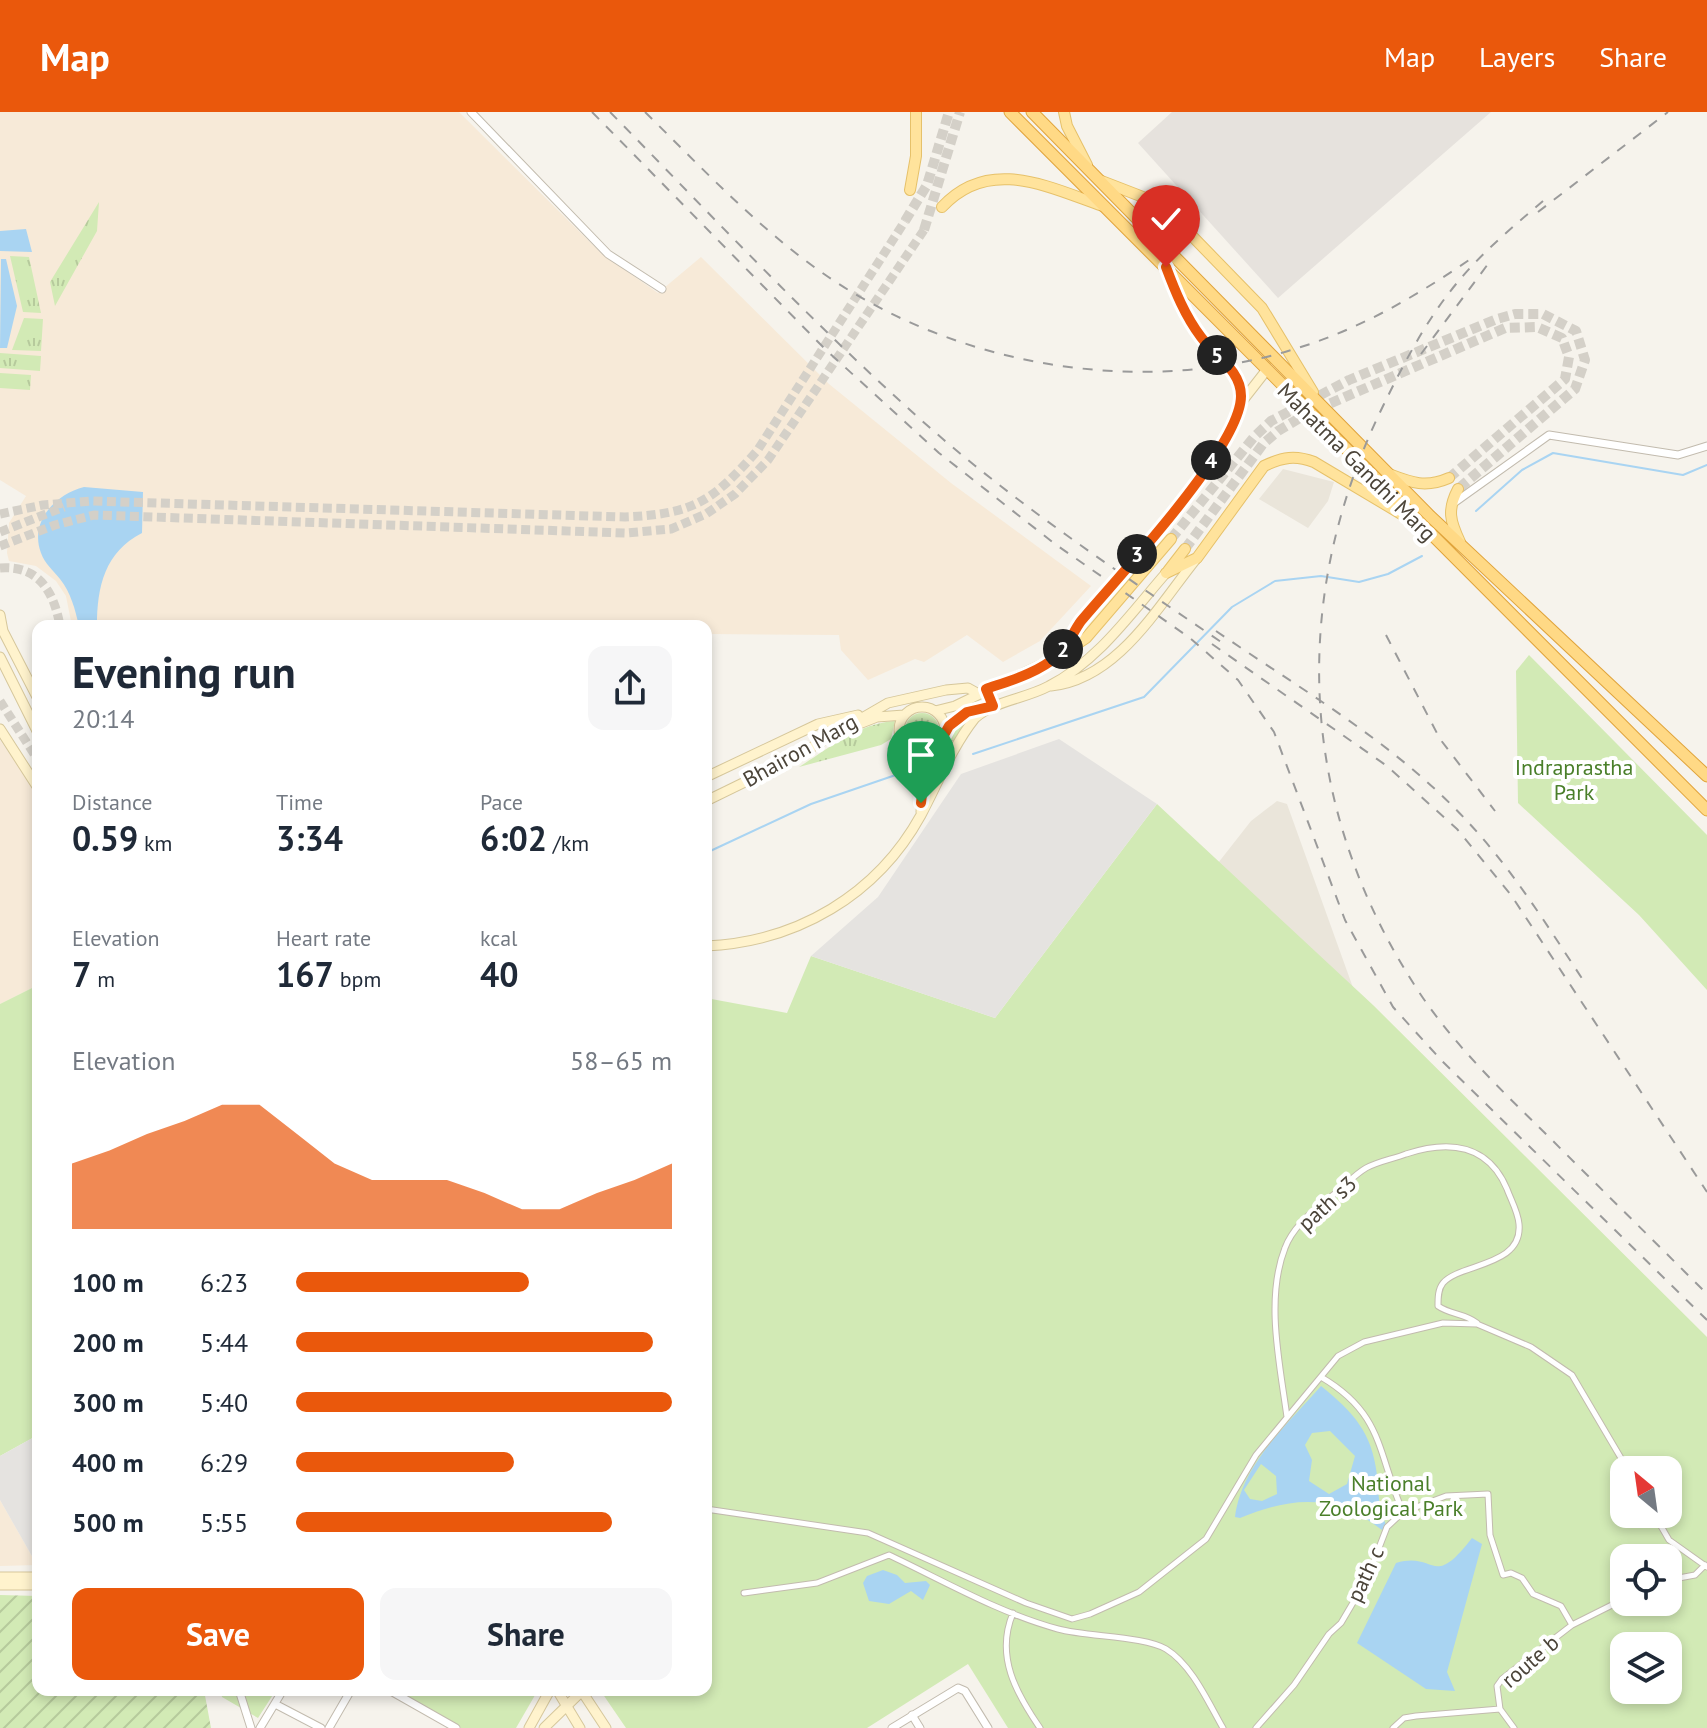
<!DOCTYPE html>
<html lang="en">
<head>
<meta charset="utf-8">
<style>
  body { margin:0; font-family:"PT Sans",sans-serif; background:#f6f6f7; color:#1f2937; height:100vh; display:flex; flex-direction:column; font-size:30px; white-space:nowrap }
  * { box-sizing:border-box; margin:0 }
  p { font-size:26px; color:#747a83 }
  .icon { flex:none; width:44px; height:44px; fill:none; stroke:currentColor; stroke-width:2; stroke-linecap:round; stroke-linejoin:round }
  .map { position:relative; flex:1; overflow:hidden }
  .side { position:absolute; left:32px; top:508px; width:680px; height:1076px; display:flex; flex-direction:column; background:#fff; border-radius:16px; box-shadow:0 4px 12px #0003 }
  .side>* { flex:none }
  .needle { width:52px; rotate:331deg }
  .controls { position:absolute; left:1610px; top:1344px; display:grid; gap:16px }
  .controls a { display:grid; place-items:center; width:72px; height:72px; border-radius:16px; background:#fff; box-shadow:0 4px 12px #0003; font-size:40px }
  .pin { position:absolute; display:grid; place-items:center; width:68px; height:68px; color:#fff; margin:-82px -34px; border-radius:50% 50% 50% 0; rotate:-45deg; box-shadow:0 0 8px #0007 }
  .pin .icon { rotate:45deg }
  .km { position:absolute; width:40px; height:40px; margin:-20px; border-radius:50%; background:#222; color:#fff; font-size:22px; line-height:40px; text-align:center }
  .round { display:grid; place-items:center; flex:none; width:84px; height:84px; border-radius:16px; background:#f6f6f7 }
  .summary { display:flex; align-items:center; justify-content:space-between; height:136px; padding:0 40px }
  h1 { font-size:44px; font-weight:800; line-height:60px }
  .metrics { display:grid; grid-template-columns:repeat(3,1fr); gap:12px; height:136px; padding:8px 40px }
  .metrics div { display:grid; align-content:center }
  .metrics b { font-size:34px; font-weight:800 }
  .metrics small { font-size:22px; font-weight:400 }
  .metrics p { font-size:22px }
  .chart { height:224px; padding:16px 40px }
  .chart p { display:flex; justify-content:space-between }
  .chart svg { width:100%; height:144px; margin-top:8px; fill:#ea580c; opacity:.7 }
  .action { display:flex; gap:16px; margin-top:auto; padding:16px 40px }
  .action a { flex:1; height:92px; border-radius:16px; background:#ea580c; color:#fff; font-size:32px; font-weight:800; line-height:92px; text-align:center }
  .action a+a { background:#f6f6f7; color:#1f2937 }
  ul { padding:0 40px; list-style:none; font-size:26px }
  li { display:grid; grid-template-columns:128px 96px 1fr; align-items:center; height:60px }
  li i { height:20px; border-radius:10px; background:#ea580c }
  header { display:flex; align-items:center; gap:48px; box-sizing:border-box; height:112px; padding:0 40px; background:#ea580c; color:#fff }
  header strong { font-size:38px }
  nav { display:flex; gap:44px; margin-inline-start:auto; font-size:28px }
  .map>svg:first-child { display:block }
  .residential { fill:#eae5da }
  .commercial { fill:#f7ead8 }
  .industrial { fill:#e6e2dd }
  .grass { fill:url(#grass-tufts) }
  .park { fill:#d2eab5; fill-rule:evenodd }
  .garden { fill:url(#garden-furrows) }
  .parking { fill:#e5e3e0 }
  .water { fill:#a9d4f2; fill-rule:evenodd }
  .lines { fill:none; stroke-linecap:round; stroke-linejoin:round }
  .stream { stroke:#a9d4f2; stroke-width:2 }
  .secondary-tunnel { stroke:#d4d0c8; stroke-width:9; stroke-dasharray:9 4.5; stroke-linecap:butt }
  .primary-tunnel { stroke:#d4d0c8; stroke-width:10; stroke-dasharray:10 5; stroke-linecap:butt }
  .pedestrian-casing { stroke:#c2bbae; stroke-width:7 }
  .minor-casing { stroke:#c2bbae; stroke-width:9 }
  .secondary-casing { stroke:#d6c79b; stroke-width:11 }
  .primary-casing { stroke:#e6c16a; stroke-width:12 }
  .trunk-casing { stroke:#e0a43c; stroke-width:13 }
  .pedestrian { stroke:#fff; stroke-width:5 }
  .minor { stroke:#fff; stroke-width:7 }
  .secondary { stroke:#fff3cd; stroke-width:9 }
  .primary { stroke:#ffe39c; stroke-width:10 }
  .trunk { stroke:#ffd985; stroke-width:11 }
  .rail { stroke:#9a9a9a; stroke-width:2; stroke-dasharray:10 10; stroke-linecap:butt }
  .route-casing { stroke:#fff; stroke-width:16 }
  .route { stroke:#ea580c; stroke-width:10 }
  .labels { text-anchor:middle; stroke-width:8; stroke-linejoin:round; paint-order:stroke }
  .street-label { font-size:22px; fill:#4b4439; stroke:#fff }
  .park-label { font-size:22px; fill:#4a7f2a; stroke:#fff }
</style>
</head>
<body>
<header>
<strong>Map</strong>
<nav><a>Map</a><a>Layers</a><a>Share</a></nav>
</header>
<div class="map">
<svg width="1707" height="1616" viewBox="0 0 1707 1616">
  <defs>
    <pattern id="grass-tufts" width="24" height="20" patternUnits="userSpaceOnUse" patternTransform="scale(2)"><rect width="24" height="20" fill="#d2eab5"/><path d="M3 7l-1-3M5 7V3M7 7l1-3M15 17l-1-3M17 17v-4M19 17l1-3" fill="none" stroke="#b6ca9c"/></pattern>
    <pattern id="garden-furrows" width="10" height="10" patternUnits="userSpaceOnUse" patternTransform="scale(2)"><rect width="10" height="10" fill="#d2eab5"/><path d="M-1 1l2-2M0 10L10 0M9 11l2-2" fill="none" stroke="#b6ca9c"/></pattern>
  </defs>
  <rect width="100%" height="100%" fill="#f6f3ec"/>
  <path class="residential" d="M 1283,357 L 1334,370 L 1328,389 L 1308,416 L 1259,387 Z
    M 1277,689 L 1287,692 L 1356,884 L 1211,760 L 1251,709 Z"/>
  <path class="commercial" d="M 0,0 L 459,0 L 602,142 L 658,181 L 701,145 L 829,272 L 951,371 L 1091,474 L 1040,529 L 1003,550 L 967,523 L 924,550 L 915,547 L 868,568 L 841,538 L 839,523 L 706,522 L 706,514 L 72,514 L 66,484 L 56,469 L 36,454 L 9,449 L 7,441 L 9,411 L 26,384 L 0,368 Z
    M 0,628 L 38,683 L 38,873 L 0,892 Z
    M 0,1388 L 37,1453 L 0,1454 Z"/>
  <path class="industrial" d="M 1172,0 L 1491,0 L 1278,186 L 1138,31 Z"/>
  <path class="grass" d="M 99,90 L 97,119 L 55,194 L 50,170 Z
    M 10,144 L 29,145 L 41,201 L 23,200 Z
    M 24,206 L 43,207 L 41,239 L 12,238 Z
    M 0,241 L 41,244 L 40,259 L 0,256 Z
    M 0,261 L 31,263 L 30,278 L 0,276 Z
    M905 618a17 17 0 1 1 34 0a17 17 0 1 1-34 0Z
    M 972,604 L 948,635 L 928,679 C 926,657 951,611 972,604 Z
    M 895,609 L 891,627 L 881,633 L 799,655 C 828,637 859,611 895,609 Z"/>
  <path class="park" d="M 1529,543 L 1707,723 L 1707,878 L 1639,803 L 1518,691 L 1516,559 Z
    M 1157,692 L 1373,893 L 1707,1225 L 1707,1616 L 1008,1616 L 968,1552 L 867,1616 L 626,1616 L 600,1578 L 706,1578 L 706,886 L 787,901 L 811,844 L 995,906 ZM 1624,1358 L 1668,1358 L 1668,1402 L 1624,1402 ZM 1624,1446 L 1668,1446 L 1668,1490 L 1624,1490 ZM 1624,1534 L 1668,1534 L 1668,1578 L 1624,1578 Z
    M 38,873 L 38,1323 L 0,1344 L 0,892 Z
    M 220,1578 L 276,1578 L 258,1606 L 222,1585 Z
    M 396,1578 L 538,1578 L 516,1616 L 461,1616 Z"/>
  <path class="garden" d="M 0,1483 L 38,1484 L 38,1578 L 204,1578 L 211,1616 L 0,1616 Z"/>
  <path class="parking" d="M 1059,627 L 1157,692 L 995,906 L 811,844 L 878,785 L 961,662 Z
    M 38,1323 L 38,1453 L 37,1453 L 0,1388 L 0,1344 Z"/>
  <path class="water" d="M 26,117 L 32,140 L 0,139 L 0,119 Z
    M 1,147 L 6,147 L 17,194 L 7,236 L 0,236 Z
    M 84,375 L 143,380 L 142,421 C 105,440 97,474 97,514 L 79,514 C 75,497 71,481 60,467 C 53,458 45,452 41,441 C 29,409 56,382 84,375 Z
    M 1321,1274 C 1353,1300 1372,1320 1377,1363 C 1378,1380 1379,1397 1386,1413 L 1382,1418 C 1335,1382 1294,1384 1240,1406 L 1235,1405 C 1242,1352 1287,1313 1321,1274 ZM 1330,1319 L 1355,1344 L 1347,1372 L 1329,1382 L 1309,1369 L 1312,1348 L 1305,1333 L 1312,1321 ZM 1261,1352 L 1276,1364 L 1277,1382 L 1262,1389 L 1250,1387 L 1244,1378 Z
    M 1472,1426 L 1482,1432 L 1447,1560 L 1455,1579 L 1426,1577 L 1357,1531 L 1396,1451 C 1437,1439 1431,1479 1472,1426 Z
    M 883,1458 L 897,1463 L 905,1471 L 926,1469 L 930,1473 L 923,1488 L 911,1479 L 889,1492 L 869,1489 L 863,1471 L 867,1464 Z"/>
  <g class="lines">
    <path class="stream" d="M 1476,399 L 1522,358 L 1553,341 L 1683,363 L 1707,353
      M 973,642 L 1144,585 L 1232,495 L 1275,469 L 1321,464 L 1359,470 L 1388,462 L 1422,444
      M 706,741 L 811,692 L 919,655"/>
    <path class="secondary-tunnel" d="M 0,402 L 43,393 L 91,389 L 625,405 C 693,402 712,390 757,339 L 905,109
      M 0,420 L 64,395
      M 0,434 L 55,413 L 94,403 L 626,421 L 671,417 L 706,402 L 735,382 L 768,348 L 924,118
      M 0,456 C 39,453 54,480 60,514
      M 0,589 L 38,648"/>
    <path class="primary-tunnel" d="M 905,109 L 927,73 L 949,0
      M 924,118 L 960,0
      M 1171,427 L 1254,325 L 1271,309 L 1349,268 L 1497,207 L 1515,202 L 1543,202 L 1576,219 L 1585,248 L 1575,277 L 1458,377
      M 1185,437 L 1263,332 L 1278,319 L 1308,301 L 1505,216 L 1537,215 L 1562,226 L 1569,245 L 1565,267 L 1449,366"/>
    <g class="pedestrian-casing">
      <path id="pedestrian" d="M 1287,1305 C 1280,1253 1265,1187 1285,1136 C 1293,1114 1315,1096 1333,1083 C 1345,1074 1354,1063 1366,1056 C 1379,1049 1393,1047 1406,1042 C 1449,1028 1488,1032 1507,1077 C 1511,1088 1518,1100 1519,1112 C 1523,1155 1460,1151 1443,1171 C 1438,1177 1438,1186 1438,1194 C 1451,1203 1464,1201 1477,1211
        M 706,1397 L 868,1421 L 1026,1491 L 1072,1507 L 1090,1502 L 1139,1480 L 1206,1427 L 1256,1343 L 1338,1244 L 1364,1230 L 1443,1211 L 1477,1212 L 1531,1235 L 1572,1263 L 1628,1358
        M 1654,1402 L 1669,1428 L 1707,1455
        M 1668,1468 L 1695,1463 L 1705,1453
        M 744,1481 L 817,1471 L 889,1443 C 944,1469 999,1501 1058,1517 C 1087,1525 1144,1524 1166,1537 C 1192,1553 1208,1590 1223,1616
        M 1013,1501 C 995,1544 1016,1581 1040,1616
        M 1572,1513 L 1624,1487
        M 1500,1597 L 1514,1616
        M 1256,1616 L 1294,1573 L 1329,1522 L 1341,1511 L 1367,1467 L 1387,1415 L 1403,1400 C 1377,1341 1384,1302 1321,1265
        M 1393,1616 L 1404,1606 L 1416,1604 L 1500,1597 L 1497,1574 L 1502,1567 L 1572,1513 L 1561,1494 L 1533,1482 L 1522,1466 L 1511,1461 L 1503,1463 L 1490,1423 L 1488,1382 L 1446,1384 L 1403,1400"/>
    </g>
    <g class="minor-casing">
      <path id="minor" d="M 471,0 L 608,142 L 662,177
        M 1451,393 L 1549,323 L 1678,343 L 1707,334
        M 239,1578 L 251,1616
        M 389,1578 L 456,1616
        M 275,1592 L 321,1616
        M 912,1603 L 920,1616
        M 260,1616 L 283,1578
        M 329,1616 L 351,1578
        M 892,1616 L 958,1576 L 965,1579 L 988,1616"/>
    </g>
    <g class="secondary-casing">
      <path id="secondary" d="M 0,503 L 3,519 L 38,587
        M 0,545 L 38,621
        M 1051,574 C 1118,567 1158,494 1197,446
        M899 618a23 23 0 1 1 46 0a23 23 0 1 1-46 0Z
        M 935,599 L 955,594 L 1059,544 L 1075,516 L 1196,371 L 1231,316 L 1240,292 L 1265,260
        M 849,616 L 877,605 L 904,603
        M 0,617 L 38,676
        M 945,619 L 961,603 L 986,595
        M 706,665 L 818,612 L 858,603
        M 706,689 L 788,649 L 888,591 L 946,578 L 968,576 L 977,581
        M 921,700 L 923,666 L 935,638
        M 706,834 C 797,830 877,783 921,703 C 938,671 952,635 975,606 C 996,588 1025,587 1049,574 C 1098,549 1131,501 1166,461
        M 0,1465 L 38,1465
        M 0,1473 L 38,1473
        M 557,1578 L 580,1616
        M 581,1578 L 606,1616
        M 529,1616 L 550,1578
        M 544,1616 L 582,1579"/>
    </g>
    <g class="primary-casing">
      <path id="primary" d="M 1064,0 L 1067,14 L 1087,53
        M 1099,68 L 1161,92 L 1262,196 L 1313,280
        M 910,78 L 916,44 L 916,0
        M 942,95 C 989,44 1048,75 1103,94
        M 1167,157 C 1176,180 1185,204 1200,225 C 1216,247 1245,260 1240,292
        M 1389,362 C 1412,371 1426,376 1449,366
        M 1458,377 C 1447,398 1450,409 1460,430
        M 1168,459 L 1185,437
        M 1166,461 L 1197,446 L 1264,354 C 1283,345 1295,343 1314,350 L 1418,412
        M 1059,544 L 1086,526 L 1171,427"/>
    </g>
    <g class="trunk-casing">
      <path id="trunk" d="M 1010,0 L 1707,698
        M 1032,0 L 1430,404 L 1707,664"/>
    </g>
    <use href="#pedestrian" class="pedestrian"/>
    <use href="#minor" class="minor"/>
    <use href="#secondary" class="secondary"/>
    <use href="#primary" class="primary"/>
    <use href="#trunk" class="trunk"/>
    <path class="rail" d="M 592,0 L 825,237 L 939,341 L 1055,432 L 1190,526 L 1238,568 L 1274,620 L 1345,808 L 1393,895 L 1442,949 L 1707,1208
      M 610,0 C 719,111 826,226 944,328 C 1032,403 1129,467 1224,532
      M 645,0 C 703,57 758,116 824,162 C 959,256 1147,287 1304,234 C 1363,215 1418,183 1469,148
      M 1543,89 C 1515,113 1486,137 1462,165 C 1429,203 1406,247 1384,292 C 1286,491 1299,702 1423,886 C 1459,938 1505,982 1550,1026 C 1602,1078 1655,1130 1707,1182
      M 1538,100 L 1668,0
      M 1421,242 L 1488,152
      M 1216,519 C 1302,578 1396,632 1467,709 C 1513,758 1548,815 1585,871
      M 1386,523 L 1440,627 L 1495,699
      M 1212,532 L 1387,654 L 1457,717 L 1511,783 L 1707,1080"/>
  </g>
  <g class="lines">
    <g class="route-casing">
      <path id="route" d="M 921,691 L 925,657 L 949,614 L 967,600 L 993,594 L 986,577 C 1009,569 1038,561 1057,544 C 1067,536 1073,520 1081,509 C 1117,466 1241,335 1241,284 C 1241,258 1215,244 1201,225 C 1185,204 1175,179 1166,155"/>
    </g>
    <use href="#route" class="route"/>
  </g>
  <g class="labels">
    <g class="street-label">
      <text transform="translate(1357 350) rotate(45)" y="8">Mahatma Gandhi Marg</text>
      <text transform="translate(800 638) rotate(-29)" y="8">Bhairon Marg</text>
      <text transform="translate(1327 1091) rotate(-42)" y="8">path s3</text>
      <text transform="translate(1365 1462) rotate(-65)" y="8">path c</text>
      <text transform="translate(1530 1549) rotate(-41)" y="8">route b</text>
    </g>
    <g class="park-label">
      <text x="1574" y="663">Indraprastha<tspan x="1574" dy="25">Park</tspan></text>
      <text x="1391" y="1379">National<tspan x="1391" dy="25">Zoological Park</tspan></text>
    </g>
  </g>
</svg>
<div class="controls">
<a><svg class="needle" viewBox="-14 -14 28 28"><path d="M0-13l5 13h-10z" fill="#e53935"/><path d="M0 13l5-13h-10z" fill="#747a83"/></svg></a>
<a><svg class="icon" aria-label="locate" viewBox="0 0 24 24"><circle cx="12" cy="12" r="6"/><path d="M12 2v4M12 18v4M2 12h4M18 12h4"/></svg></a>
<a><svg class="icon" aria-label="layers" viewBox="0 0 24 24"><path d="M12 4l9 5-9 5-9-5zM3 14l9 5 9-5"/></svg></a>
</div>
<div class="pin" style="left:921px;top:691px;background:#1e9e55"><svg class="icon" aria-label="arrive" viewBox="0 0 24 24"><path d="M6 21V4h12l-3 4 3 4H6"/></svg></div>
<div class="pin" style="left:1166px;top:155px;background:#d93025"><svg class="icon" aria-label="check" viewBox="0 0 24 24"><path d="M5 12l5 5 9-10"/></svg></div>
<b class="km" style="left:1063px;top:537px">2</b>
<b class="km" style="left:1137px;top:442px">3</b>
<b class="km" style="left:1211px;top:348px">4</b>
<b class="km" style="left:1217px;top:243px">5</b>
<section class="side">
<div class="summary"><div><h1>Evening run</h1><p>20:14</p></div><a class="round"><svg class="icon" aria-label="share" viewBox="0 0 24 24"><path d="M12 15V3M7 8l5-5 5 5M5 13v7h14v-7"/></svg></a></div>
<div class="metrics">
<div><p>Distance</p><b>0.59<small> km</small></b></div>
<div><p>Time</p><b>3:34</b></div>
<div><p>Pace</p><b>6:02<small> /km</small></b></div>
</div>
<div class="metrics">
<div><p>Elevation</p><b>7<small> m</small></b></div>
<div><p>Heart rate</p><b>167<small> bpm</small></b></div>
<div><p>kcal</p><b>40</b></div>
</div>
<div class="chart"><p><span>Elevation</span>58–65 m</p>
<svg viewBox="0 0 160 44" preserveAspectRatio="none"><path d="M0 44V24L10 20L20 15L30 11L40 6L50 6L60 15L70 24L80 29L90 29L100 29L110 33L120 38L130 38L140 33L150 29L160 24V44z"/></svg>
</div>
<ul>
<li><b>100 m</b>6:23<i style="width:62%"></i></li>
<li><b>200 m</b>5:44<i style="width:95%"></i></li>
<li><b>300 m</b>5:40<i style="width:100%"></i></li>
<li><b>400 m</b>6:29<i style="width:58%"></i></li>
<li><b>500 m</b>5:55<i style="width:84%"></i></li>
</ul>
<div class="action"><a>Save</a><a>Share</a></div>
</section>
</div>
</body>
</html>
